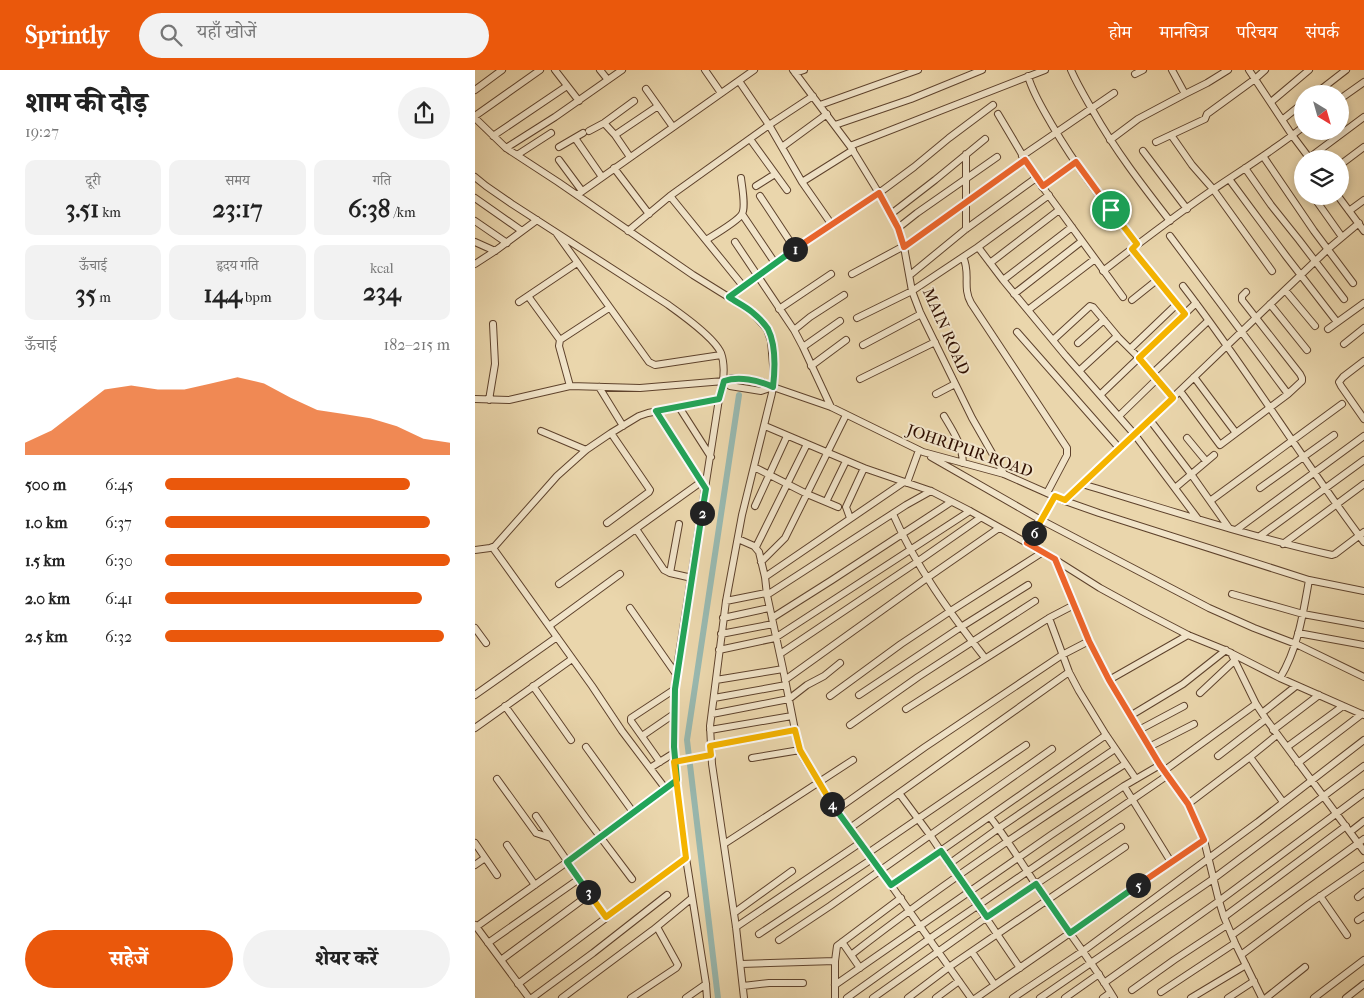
<!DOCTYPE html>
<html lang="hi">
<head>
<meta charset="utf-8">
<style>
  body { margin:0; font-family:"IM FELL French Canon","Noto Serif Devanagari",serif; background:#f2f2f2; color:#222; height:100vh; display:flex; flex-direction:column; font-size:19px; white-space:nowrap }
  * { box-sizing:border-box; margin:0 }
  p { font-size:16px; color:#767676 }
  .icon { flex:none; width:28px; height:28px; fill:none; stroke:currentColor; stroke-width:2; stroke-linecap:round; stroke-linejoin:round }
  .map { position:relative; flex:1; overflow:hidden }
  .sheet { display:flex; flex-direction:column; background:#fff; width:475px }
  .sheet>* { flex:none }
  .needle { width:32px; rotate:143deg }
  .controls { position:absolute; left:819px; top:15px; display:grid; gap:10px }
  .controls a { display:grid; place-items:center; width:55px; height:55px; border-radius:50%; background:#fff; box-shadow:0 2px 8px #0003; font-size:25px }
  .pin { position:absolute; display:grid; place-items:center; width:42px; height:42px; color:#fff; margin:-21px; border:2px solid #fff; border-radius:50%; box-shadow:0 1px 5px #0007 }
  .km { position:absolute; width:25px; height:25px; margin:-12px; border-radius:50%; background:#222; color:#fff; font-size:14px; line-height:25px; text-align:center }
  .round { display:grid; place-items:center; flex:none; width:52px; height:52px; border-radius:26px; background:#f2f2f2 }
  .overview { display:flex; align-items:center; justify-content:space-between; height:85px; padding:0 25px }
  h1 { font-size:28px; font-weight:800; line-height:38px }
  .figures { display:grid; grid-template-columns:repeat(3,1fr); gap:8px; height:85px; padding:5px 25px }
  .figures div { display:grid; align-content:center; border-radius:10px; background:#f2f2f2; text-align:center }
  .figures b { font-size:25px; font-weight:800 }
  .figures small { font-size:14px; font-weight:400 }
  .figures p { font-size:14px }
  .chart { height:140px; padding:10px 25px }
  .chart p { display:flex; justify-content:space-between }
  .chart svg { width:100%; height:90px; margin-top:5px; fill:#ea580c; opacity:.7 }
  .cta { display:flex; gap:10px; margin-top:auto; padding:10px 25px }
  .cta a { flex:1; height:58px; border-radius:30px; background:#ea580c; color:#fff; font-size:20px; font-weight:800; line-height:58px; text-align:center }
  .cta a+a { background:#f2f2f2; color:#222 }
  ul { padding:0 25px; list-style:none; font-size:16px }
  li { display:grid; grid-template-columns:80px 60px 1fr; align-items:center; height:38px }
  li i { height:12px; border-radius:6px; background:#ea580c }
  header { display:flex; align-items:center; gap:30px; box-sizing:border-box; height:70px; padding:0 25px; background:#ea580c; color:#fff }
  header strong { font-size:24px }
  nav { display:flex; gap:28px; margin-inline-start:auto; font-size:18px }
  .search { width:350px; height:45px; background:#f2f2f2; display:flex; align-items:center; gap:12px; box-sizing:border-box; padding:0 18px; border-radius:28px; color:#767676; font-size:19px }
  main { display:flex; flex:1; min-height:0 }
  .map>svg:first-child { display:block }
  .lines { fill:none; stroke-linecap:round; stroke-linejoin:round }
  .canal { stroke:#98b8af; stroke-width:6 }
  .minor-casing { stroke:#5e422c; stroke-width:8 }
  .minor { stroke:#f1e4c9; stroke-width:6 }
  .split-1-casing { stroke:#fff; stroke-width:10 }
  .split-2-casing { stroke:#fff; stroke-width:10 }
  .split-3-casing { stroke:#fff; stroke-width:10 }
  .split-4-casing { stroke:#fff; stroke-width:10 }
  .split-5-casing { stroke:#fff; stroke-width:10 }
  .split-6-casing { stroke:#fff; stroke-width:10 }
  .split-7-casing { stroke:#fff; stroke-width:10 }
  .split-1 { stroke:#f0652b; stroke-width:6 }
  .split-2 { stroke:#22a559; stroke-width:6 }
  .split-3 { stroke:#22a559; stroke-width:6 }
  .split-4 { stroke:#f5b400; stroke-width:6 }
  .split-5 { stroke:#22a559; stroke-width:6 }
  .split-6 { stroke:#f0652b; stroke-width:6 }
  .split-7 { stroke:#f5b400; stroke-width:6 }
  .labels { text-anchor:middle; stroke-width:4; stroke-linejoin:round; paint-order:stroke }
  .street-label { font-size:16px; fill:#301002; stroke:#f1e4c9 }
</style>
</head>
<body>
<header>
<strong>Sprintly</strong>
<div class="search"><svg class="icon" aria-label="search" viewBox="0 0 24 24"><circle cx="10" cy="10" r="6"/><path d="M15 15l6 6"/></svg>यहाँ खोजें</div>
<nav><a>होम</a><a>मानचित्र</a><a>परिचय</a><a>संपर्क</a></nav>
</header>
<main>
<section class="sheet">
<div class="overview"><div><h1>शाम की दौड़</h1><p>19:27</p></div><a class="round"><svg class="icon" aria-label="share" viewBox="0 0 24 24"><path d="M12 15V3M7 8l5-5 5 5M5 13v7h14v-7"/></svg></a></div>
<div class="figures">
<div><p>दूरी</p><b>3.51<small> km</small></b></div>
<div><p>समय</p><b>23:17</b></div>
<div><p>गति</p><b>6:38<small> /km</small></b></div>
</div>
<div class="figures">
<div><p>ऊँचाई</p><b>35<small> m</small></b></div>
<div><p>हृदय गति</p><b>144<small> bpm</small></b></div>
<div><p>kcal</p><b>234</b></div>
</div>
<div class="chart"><p><span>ऊँचाई</span>182–215 m</p>
<svg viewBox="0 0 160 44" preserveAspectRatio="none"><path d="M0 44V38L10 32L20 22L30 12L40 10L50 12L60 12L70 9L80 6L90 9L100 16L110 22L120 24L130 26L140 30L150 36L160 38V44z"/></svg>
</div>
<ul>
<li><b>500 m</b>6:45<i style="width:86%"></i></li>
<li><b>1.0 km</b>6:37<i style="width:93%"></i></li>
<li><b>1.5 km</b>6:30<i style="width:100%"></i></li>
<li><b>2.0 km</b>6:41<i style="width:90%"></i></li>
<li><b>2.5 km</b>6:32<i style="width:98%"></i></li>
</ul>
<div class="cta"><a>सहेजें</a><a>शेयर करें</a></div>
</section>
<div class="map">
<svg width="889" height="928" viewBox="0 0 889 928">
  <rect width="100%" height="100%" fill="#ead6ac"/>
  <filter id="stains"><feTurbulence type="fractalNoise" baseFrequency=".004" numOctaves="4"/><feColorMatrix values="0 0 0 0 .2 0 0 0 0 .09 0 0 0 0 .02 0 0 0 .5 -.17"/></filter>
  <radialGradient id="worn" r=".72"><stop offset=".6" stop-color="#630" stop-opacity="0"/><stop offset="1" stop-color="#630" stop-opacity=".3"/></radialGradient>
  <g class="lines">
    <path class="canal" d="M 243,928 L 212,670 L 264,325"/>
    <g class="minor-casing">
      <path id="minor" d="M 80,0 L 104,31
        M 125,0 L 133,10
        M 230,0 L 246,23
        M 318,0 L 375,76 L 413,138 L 423,158 L 429,177 L 437,221 L 445,242 L 497,348 L 529,404
        M 596,0 C 602,14 610,27 618,41 C 640,80 667,115 695,151
        M 774,0 L 817,65 L 835,89
        M 320,3 L 329,0
        M 660,4 L 668,0
        M 553,6 C 558,24 568,39 577,55 C 601,97 632,136 662,174
        M 264,11 L 294,55 L 327,112 L 357,155
        M 171,19 L 198,57
        M 0,20 L 27,0
        M 710,24 L 732,13 L 753,0
        M 840,24 L 871,0
        M 865,29 L 889,12
        M 796,32 L 834,0
        M 345,35 L 443,0
        M 523,44 L 561,108 L 648,227
        M 0,46 L 65,0
        M 0,48 L 31,78 L 83,112 L 218,205 L 276,241 L 292,259 L 296,271 L 299,307 L 297,323 L 267,445 L 251,531 L 235,656 L 237,694 L 261,857 L 269,928
        M 807,50 L 828,33
        M 129,53 L 140,65 L 155,87
        M 360,55 L 436,29 L 507,0
        M 114,61 L 129,53 L 159,31
        M 140,65 L 183,36
        M 696,65 L 717,95 L 738,119 L 797,201
        M 18,66 L 92,16
        M 100,68 L 127,107
        M 275,69 L 312,120
        M 635,70 L 663,49 L 710,24 L 697,0
        M 681,72 L 730,49 L 732,44 L 780,9 L 790,0
        M 375,76 L 570,0
        M 84,77 L 108,63
        M 307,77 L 352,44
        M 31,78 L 80,47 L 147,0
        M 668,81 L 712,139
        M 491,84 L 491,159
        M 42,85 L 76,63
        M 547,86 L 639,23
        M 788,86 L 839,161 L 878,213
        M 834,88 L 889,47
        M 84,90 L 107,121
        M 865,95 L 889,77
        M 139,98 L 174,144
        M 770,98 L 796,135 L 824,170 L 869,229
        M 0,107 L 11,116 L 37,134 L 192,234 C 206,244 239,267 246,283 C 251,297 248,315 244,329 L 201,604 L 199,644 L 199,692 L 211,788 L 231,914 L 232,928
        M 754,109 L 811,186 L 862,252
        M 327,112 L 378,80
        M 281,116 L 300,104
        M 567,117 L 601,92
        M 102,125 L 279,0
        M 195,126 L 268,216
        M 285,126 L 320,179
        M 838,126 L 867,167
        M 863,126 L 889,161
        M 0,128 L 47,161
        M 874,141 L 889,130
        M 267,144 L 300,193
        M 416,144 L 460,110 L 510,69
        M 0,151 L 32,173
        M 423,158 L 442,143 L 522,87
        M 153,161 L 195,126 L 294,55 L 338,26
        M 82,164 L 174,292 L 180,295 L 246,285
        M 695,166 L 813,324
        M 231,170 C 239,165 263,151 267,144 C 271,137 267,117 266,108
        M 0,172 L 20,181
        M 260,172 L 319,260 L 328,277 L 356,337
        M 429,177 L 550,90
        M 503,177 L 528,210 L 590,285 L 660,365 L 723,449
        M 657,179 L 710,243
        M 488,187 C 496,203 487,217 496,233 L 592,378 L 592,385 L 572,423
        M 515,193 L 584,140
        M 0,194 L 20,181 L 62,150
        M 628,201 C 663,174 697,148 733,123 C 765,101 798,81 828,57
        M 377,204 L 429,176
        M 435,205 L 491,159 L 561,108
        M 528,210 L 597,157
        M 708,216 C 772,299 826,388 889,472
        M 810,220 L 840,256
        M 539,224 L 607,171
        M 53,226 L 85,270
        M 254,227 L 300,193 L 404,123 L 439,97 L 474,68 L 518,35
        M 657,230 L 682,210
        M 44,232 L 102,193
        M 795,234 L 832,280
        M 304,239 L 356,204
        M 553,240 L 620,189
        M 382,248 L 437,221 L 503,177 L 574,125
        M 853,259 L 889,233
        M 319,260 L 335,247 L 369,225
        M 542,262 L 645,379
        M 578,270 L 615,236 L 618,237 L 643,267
        M 603,273 L 629,250
        M 869,274 L 889,258
        M 388,275 L 446,244
        M 328,277 L 365,251
        M 655,279 L 702,234
        M 889,291 L 868,307 L 864,312 L 866,316 L 889,349
        M 336,296 L 371,270
        M 604,301 L 640,268 L 643,267 L 664,288 L 698,328
        M 678,303 L 733,251
        M 719,307 L 761,363
        M 385,309 L 460,272
        M 249,311 L 255,316 L 286,321 L 298,317
        M 95,316 L 84,276 L 85,270 L 134,238
        M 124,317 L 148,356
        M 705,321 L 745,375 L 813,324 L 827,311 L 827,308 L 825,304 L 767,230 L 767,226 L 771,222
        M 461,324 L 480,314
        M 625,325 L 721,233
        M 0,329 L 34,330 L 95,316 L 165,318 L 249,311 L 257,308 L 287,312 L 298,317 L 356,337 L 448,382 L 529,404 L 590,431 L 624,443 L 834,510 L 889,521
        M 14,330 L 20,294 L 18,254
        M 204,337 L 236,387
        M 181,341 L 227,414
        M 469,346 C 478,361 487,374 488,393
        M 644,346 L 682,309
        M 675,350 L 716,404 L 754,458
        M 290,356 L 389,398 L 456,421 L 495,441 L 568,482 L 625,518 L 667,541 L 713,565 L 750,580 L 805,608 L 889,645
        M 66,361 L 111,380
        M 712,368 L 731,391
        M 456,387 L 566,450 L 734,538 L 779,558 L 821,574 L 889,607
        M 279,397 L 332,424 L 363,437
        M 432,413 L 444,380
        M 607,414 C 690,439 773,466 857,485 L 860,484 L 889,462
        M 700,418 L 739,385
        M 785,418 L 859,365
        M 590,431 L 810,220 L 853,179 L 884,153
        M 735,431 L 867,334
        M 351,432 L 371,391
        M 280,436 L 312,366
        M 418,444 C 441,497 475,543 510,588
        M 375,448 L 371,437 L 389,398
        M 132,453 L 174,422 L 175,420 L 136,363
        M 161,459 L 189,500 L 195,503 L 217,508
        M 761,460 L 889,366
        M 785,466 L 889,390
        M 263,469 L 279,476 L 284,482 L 290,507 L 292,525 L 308,599 L 320,660 L 325,680 L 328,687 L 361,740 L 406,801 L 496,928
        M 552,473 L 580,426
        M 808,474 L 889,414
        M 281,477 L 332,374
        M 18,478 L 117,616 L 147,661 L 190,718
        M 0,480 L 15,478 L 20,476 L 82,406 L 111,380 L 136,363 L 164,346 L 173,343 L 244,329
        M 580,490 L 614,571 L 634,610 L 685,695 L 713,734 L 718,745 L 729,770 L 744,831 L 749,847 L 760,873 L 787,928
        M 286,492 L 310,468 L 371,345
        M 195,503 L 204,454
        M 290,507 L 429,412
        M 84,514 L 226,412
        M 757,524 L 828,544 L 889,555
        M 292,525 L 431,435 L 456,421
        M 251,531 L 291,523
        M 155,538 L 201,604
        M 248,548 L 294,538
        M 297,548 L 357,510 L 476,432
        M 574,548 L 594,602 L 604,621 L 631,665 L 661,709
        M 74,556 L 145,504
        M 0,558 L 11,573
        M 823,563 L 889,575
        M 246,564 L 298,554
        M 244,580 L 300,568 L 495,441
        M 756,583 L 781,634 L 791,649 L 889,781
        M 305,584 L 442,492 L 505,448
        M 805,608 C 823,578 828,544 834,510
        M 241,610 L 308,599
        M 310,610 L 452,508 L 524,458
        M 634,610 L 713,565
        M 58,616 L 96,670
        M 725,623 L 759,591
        M 0,625 L 82,567
        M 384,625 L 486,557 L 553,515
        M 355,626 L 426,574 L 474,542 L 568,482
        M 239,628 L 311,615
        M 30,636 L 111,748 L 157,809
        M 431,639 L 574,548 L 599,535
        M 787,643 L 821,616
        M 237,644 L 314,629 L 332,615 L 349,606 L 365,593
        M 655,646 L 708,614 L 751,580
        M 375,655 L 443,607 L 560,531
        M 0,658 L 97,589
        M 235,660 L 317,646
        M 664,660 L 709,636
        M 798,660 L 844,625
        M 802,665 L 775,687 L 808,732
        M 167,666 L 199,644
        M 235,676 L 320,660
        M 111,677 L 158,742
        M 674,677 L 719,654
        M 812,677 L 868,636
        M 743,686 L 791,649
        M 277,688 L 325,680
        M 185,692 L 156,651 L 156,648 L 200,619
        M 199,692 L 236,685
        M 823,693 L 887,644
        M 175,698 L 199,683
        M 690,700 L 781,634
        M 22,709 L 61,763 L 76,768
        M 649,716 L 696,792
        M 424,723 L 455,765 L 545,898
        M 713,734 L 775,687
        M 361,740 L 450,677 L 587,585 L 614,571
        M 61,746 L 131,847
        M 515,747 C 535,773 552,802 571,830 C 594,862 618,894 639,928
        M 375,758 L 594,602
        M 875,762 L 889,751
        M 0,773 L 22,805
        M 249,774 L 378,690
        M 32,775 L 60,815
        M 393,783 L 551,675
        M 474,794 L 524,758 L 640,679
        M 0,795 L 10,788
        M 417,815 L 631,665
        M 845,826 L 872,865
        M 883,827 L 889,822
        M 259,843 L 317,801
        M 749,847 L 871,756
        M 883,850 L 889,846
        M 0,855 L 54,928
        M 1,857 L 92,792 L 202,710
        M 261,857 L 385,773
        M 284,864 L 397,789
        M 757,865 L 889,769
        M 304,870 L 355,836 L 577,679
        M 367,872 L 385,898
        M 13,873 L 104,809
        M 497,882 L 519,914
        M 376,885 C 427,845 479,808 533,771 C 572,745 610,719 650,694
        M 766,885 L 834,834 L 889,796
        M 26,890 L 115,824
        M 266,894 L 360,891
        M 629,913 L 744,831 L 889,723
        M 43,914 L 211,788
        M 360,915 L 576,765 L 649,716 L 685,695
        M 268,916 L 294,913 L 328,913
        M 657,920 L 699,890 L 752,855
        M 686,922 L 760,873
        M 57,928 L 118,883 L 192,825
        M 87,928 L 178,860 L 217,828
        M 156,928 L 201,898 L 203,895 L 182,857
        M 211,928 L 231,914
        M 360,928 L 360,891 L 362,876 L 426,828
        M 372,928 L 454,869 L 693,705
        M 398,928 L 512,847 L 646,757
        M 433,928 L 474,897 L 650,777
        M 461,928 L 484,911
        M 501,928 L 729,770
        M 538,928 L 608,881 L 783,752 L 889,670
        M 565,928 L 738,809 L 889,696
        M 590,928 L 624,904
        M 628,928 L 635,923
        M 716,928 L 771,895
        M 753,928 L 779,911
        M 791,928 L 830,897
        M 839,928 L 889,890
        M 871,928 L 889,914"/>
    </g>
    <use href="#minor" class="minor"/>
  </g>
  <g class="lines">
    <g class="split-1-casing">
      <path id="split-1" d="M 320,179 L 404,123 L 423,158 L 429,177 L 550,90 L 568,116 L 601,92 L 636,140"/>
    </g>
    <g class="split-2-casing">
      <path id="split-2" d="M 227,443 L 231,419 L 181,341 L 244,329 L 249,311 C 264,306 283,310 298,317 C 300,300 301,275 293,259 C 289,253 282,246 277,242 C 270,236 261,232 254,227 L 320,179"/>
    </g>
    <g class="split-3-casing">
      <path id="split-3" d="M 113,822 L 92,792 L 202,710 L 199,677 L 200,619 L 227,443"/>
    </g>
    <g class="split-4-casing">
      <path id="split-4" d="M 113,822 L 131,847 L 211,788 L 199,692 L 236,685 L 235,676 L 320,660 L 325,680 L 357,734"/>
    </g>
    <g class="split-5-casing">
      <path id="split-5" d="M 357,734 L 416,815 L 466,781 L 512,847 L 561,814 L 595,863 L 663,815"/>
    </g>
    <g class="split-6-casing">
      <path id="split-6" d="M 559,463 L 552,473 L 580,489 L 614,571 L 634,610 L 685,695 L 713,734 L 729,770 L 663,815"/>
    </g>
    <g class="split-7-casing">
      <path id="split-7" d="M 559,463 L 580,426 L 590,430 L 698,328 L 664,288 L 710,244 L 657,179 L 662,174 L 636,140"/>
    </g>
    <use href="#split-1" class="split-1"/>
    <use href="#split-2" class="split-2"/>
    <use href="#split-3" class="split-3"/>
    <use href="#split-4" class="split-4"/>
    <use href="#split-5" class="split-5"/>
    <use href="#split-6" class="split-6"/>
    <use href="#split-7" class="split-7"/>
  </g>
  <g class="labels">
    <g class="street-label">
      <text transform="translate(472 261) rotate(66)" y="6">MAIN ROAD</text>
      <text transform="translate(495 380) rotate(19)" y="6">JOHRIPUR ROAD</text>
    </g>
  </g>
  <rect width="100%" height="100%" filter="url(#stains)"/>
  <rect width="100%" height="100%" fill="url(#worn)"/>
</svg>
<div class="controls">
<a><svg class="needle" viewBox="-14 -14 28 28"><path d="M0-13l5 13h-10z" fill="#e53935"/><path d="M0 13l5-13h-10z" fill="#767676"/></svg></a>
<a><svg class="icon" aria-label="layers" viewBox="0 0 24 24"><path d="M12 4l9 5-9 5-9-5zM3 14l9 5 9-5"/></svg></a>
</div>
<div class="pin" style="left:636px;top:140px;background:#1e9e55"><svg class="icon" aria-label="arrive" viewBox="0 0 24 24"><path d="M6 21V4h12l-3 4 3 4H6"/></svg></div>
<b class="km" style="left:320px;top:179px">1</b>
<b class="km" style="left:227px;top:443px">2</b>
<b class="km" style="left:113px;top:822px">3</b>
<b class="km" style="left:357px;top:734px">4</b>
<b class="km" style="left:663px;top:815px">5</b>
<b class="km" style="left:559px;top:463px">6</b>
</div>
</main>
</body>
</html>
